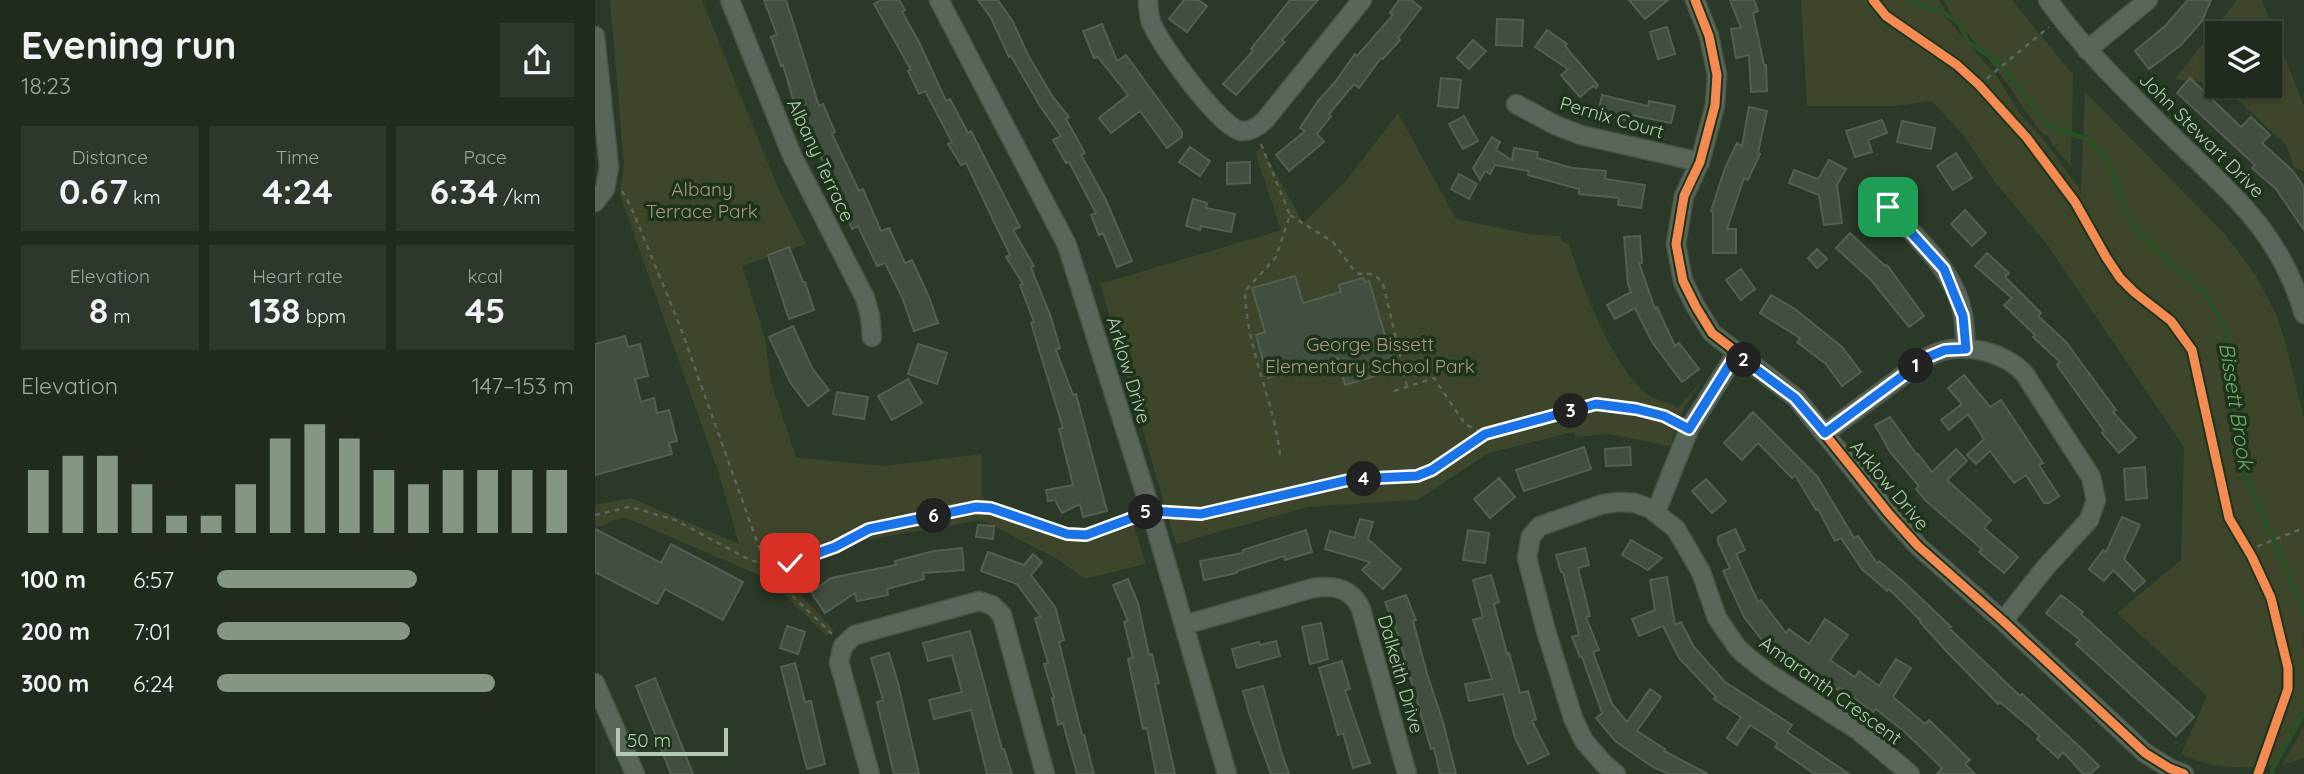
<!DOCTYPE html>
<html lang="en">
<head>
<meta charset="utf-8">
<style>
  body { margin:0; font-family:Quicksand,sans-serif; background:#2d372b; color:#f1f3f6; height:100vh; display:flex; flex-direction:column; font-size:26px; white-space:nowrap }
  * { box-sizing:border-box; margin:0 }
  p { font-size:23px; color:#a2a7a4 }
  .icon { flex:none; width:38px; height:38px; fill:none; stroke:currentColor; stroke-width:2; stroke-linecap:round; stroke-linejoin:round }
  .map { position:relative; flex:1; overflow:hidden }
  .sheet { display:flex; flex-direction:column; background:#202b1e; width:595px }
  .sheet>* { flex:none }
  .buttons { position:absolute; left:1610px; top:21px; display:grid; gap:14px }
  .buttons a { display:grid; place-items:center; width:77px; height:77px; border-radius:0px; background:#202b1e; box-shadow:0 2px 5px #0004,0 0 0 2px #3d473c; font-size:35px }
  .scale { position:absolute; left:21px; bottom:18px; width:112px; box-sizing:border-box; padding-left:7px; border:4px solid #b3cab2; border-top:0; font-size:19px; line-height:24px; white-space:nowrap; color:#b3cab2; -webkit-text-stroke:5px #1d341b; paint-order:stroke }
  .pin { position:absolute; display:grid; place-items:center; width:60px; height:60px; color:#fff; margin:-30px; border-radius:14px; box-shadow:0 4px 10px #0006 }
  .km { position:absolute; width:35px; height:35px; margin:-18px; border-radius:50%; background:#222; color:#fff; font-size:19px; line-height:35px; text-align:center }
  .round { display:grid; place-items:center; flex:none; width:74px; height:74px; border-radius:0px; background:#2d372b }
  .headline { display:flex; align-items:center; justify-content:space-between; height:119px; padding:0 21px }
  h1 { font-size:38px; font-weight:700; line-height:52px }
  .figures { display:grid; grid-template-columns:repeat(3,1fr); gap:10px; height:119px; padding:7px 21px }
  .figures div { display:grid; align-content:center; border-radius:0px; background:#2d372b; text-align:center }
  .figures b { font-size:35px; font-weight:700 }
  .figures small { font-size:19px; font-weight:400 }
  .figures p { font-size:19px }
  .chart { height:196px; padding:14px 21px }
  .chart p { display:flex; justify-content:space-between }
  .chart svg { width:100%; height:126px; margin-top:7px; stroke:#839782; stroke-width:6 }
  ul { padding:0 21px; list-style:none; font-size:23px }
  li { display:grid; grid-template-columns:112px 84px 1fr; align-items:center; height:52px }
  li i { height:18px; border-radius:9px; background:#839782 }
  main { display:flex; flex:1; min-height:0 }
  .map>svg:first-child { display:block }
  .green { fill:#3d462b }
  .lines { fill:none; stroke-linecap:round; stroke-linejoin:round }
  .stream { stroke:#285225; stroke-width:4.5 }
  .building { fill:#414e40; stroke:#526050; stroke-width:2 }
  .minor-casing { stroke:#485347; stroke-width:21 }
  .path { stroke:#5a6658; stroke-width:2.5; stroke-dasharray:5 5; stroke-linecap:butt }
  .minor { stroke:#5a6659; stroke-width:18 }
  .cycleway-casing { stroke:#1d341b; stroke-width:13 }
  .cycleway { stroke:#f68b52; stroke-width:9 }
  .route-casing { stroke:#fff; stroke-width:14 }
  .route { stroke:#1a73e8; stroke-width:9 }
  .labels { text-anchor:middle; stroke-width:7; stroke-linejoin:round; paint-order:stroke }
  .street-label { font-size:19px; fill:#b3cab2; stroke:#1d341b }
  .park-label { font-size:19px; fill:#ac987e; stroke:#1d341b }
  .water-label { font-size:21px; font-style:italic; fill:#6eac68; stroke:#1d341b }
</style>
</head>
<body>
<main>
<section class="sheet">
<div class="headline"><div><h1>Evening run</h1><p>18:23</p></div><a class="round"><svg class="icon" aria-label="share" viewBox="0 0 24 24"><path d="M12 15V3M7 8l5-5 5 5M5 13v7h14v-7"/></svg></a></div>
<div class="figures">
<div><p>Distance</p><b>0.67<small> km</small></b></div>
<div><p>Time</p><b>4:24</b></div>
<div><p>Pace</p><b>6:34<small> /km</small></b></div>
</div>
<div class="figures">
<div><p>Elevation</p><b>8<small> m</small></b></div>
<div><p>Heart rate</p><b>138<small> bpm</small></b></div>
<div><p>kcal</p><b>45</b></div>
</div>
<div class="chart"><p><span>Elevation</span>147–153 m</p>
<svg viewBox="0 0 160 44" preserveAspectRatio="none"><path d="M5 44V22M15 44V17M25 44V17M35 44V27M45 44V38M55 44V38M65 44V27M75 44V11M85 44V6M95 44V11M105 44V22M115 44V27M125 44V22M135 44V22M145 44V22M155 44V22"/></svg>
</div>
<ul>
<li><b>100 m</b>6:57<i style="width:56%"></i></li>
<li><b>200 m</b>7:01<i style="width:54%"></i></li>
<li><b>300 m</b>6:24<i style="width:78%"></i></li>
</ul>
</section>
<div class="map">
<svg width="1709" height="774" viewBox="0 0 1709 774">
  <rect width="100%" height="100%" fill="#2a3928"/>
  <path class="green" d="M 15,0 L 107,0 L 183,188 L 211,244 L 147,266 L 170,338 L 176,382 L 201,457 L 288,466 L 387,454 L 387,498 L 465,530 L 492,528 L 520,522 L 535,513 L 551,564 L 490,579 L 462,559 L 387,520 L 264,541 L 184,571 L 239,631 L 231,635 L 173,579 L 29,517 L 0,528 L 0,505 L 36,498 L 144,544 L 125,477 L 25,195 L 29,164 Z
    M 1206,0 L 1343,0 L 1348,6 L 1352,19 L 1401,75 L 1424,112 L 1452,144 L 1486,191 L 1490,92 L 1631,235 L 1661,276 L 1681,314 L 1689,338 L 1709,419 L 1709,640 L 1707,631 L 1709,645 L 1709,715 L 1697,731 L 1685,754 L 1682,764 C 1648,770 1618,769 1586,754 L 1612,696 L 1522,613 L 1586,560 L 1589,447 L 1451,243 L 1399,181 L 1370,137 L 1337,101 L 1301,106 L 1212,106 Z
    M 1349,0 L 1417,0 L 1478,75 L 1476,166 L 1459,147 L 1453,136 L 1447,133 L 1431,112 L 1414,86 L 1389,53 L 1357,16 Z
    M 1642,0 L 1667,0 L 1709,106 L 1709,172 L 1700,168 L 1691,145 L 1628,86 L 1675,86 L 1675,33 L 1622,33 L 1622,84 L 1580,79 Z
    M 803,113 L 861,219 L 935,234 L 965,236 L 968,243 L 974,244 C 986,284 1020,375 1057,397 C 1065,401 1075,404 1083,407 L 1107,381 L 1087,411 L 1075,446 L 1014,434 L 981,437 L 978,432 L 894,453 L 822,500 L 713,507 L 581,544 L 505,284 L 686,230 L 660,152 L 667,148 L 708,223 L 750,182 Z
    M 1709,727 L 1709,758 L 1687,765 Z"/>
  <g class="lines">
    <path class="stream" d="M 1313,0 L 1349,13 L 1364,23 L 1373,42 L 1405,63 L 1453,126 L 1492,139 L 1512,159 L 1530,211 L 1545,235 L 1609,293 L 1629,324 L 1646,465 L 1709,612
      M 1677,774 L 1678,768 L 1709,713"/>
  </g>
  <path class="building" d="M 169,0 L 191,0 L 224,106 L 228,104 L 240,132 L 237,134 L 264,191 L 268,189 L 286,231 L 294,228 L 310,263 L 317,260 L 334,297 L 343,323 L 319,331 L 307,297 L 290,263 L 282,266 L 263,226 L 257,229 L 202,102 L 199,103 L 188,65 L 186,66 L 176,37 L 182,35 Z
    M 286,0 L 304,0 L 310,10 L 307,12 L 324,42 L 351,101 L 355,99 L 373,133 L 376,131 L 425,227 L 418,230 L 439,266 L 436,268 L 456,317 L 465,348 L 461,350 L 478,395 L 481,394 L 512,511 L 488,517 L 485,504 L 467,513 L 460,500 L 453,501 L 451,490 L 478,485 L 464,429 L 468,428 L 436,323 L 439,322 L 425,285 L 428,284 L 411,257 L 415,255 L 371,163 L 366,165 L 353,144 L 357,142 L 330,91 L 324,94 L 313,71 L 316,70 L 279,4 Z
    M 383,0 L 403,0 L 418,22 L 434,57 L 458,97 L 474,117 L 471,119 L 490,153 L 486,155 L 511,200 L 537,261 L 522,267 L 508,233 L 504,235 L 496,215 L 501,213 L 474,162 L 471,163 L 458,140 L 466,136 L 445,106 L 416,56 L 414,57 L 396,18 Z
    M 589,0 L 603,0 L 612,6 L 592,32 L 574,19 Z
    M 695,0 L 723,0 L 687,40 L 690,42 L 641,95 L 628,84 L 658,51 L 656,49 Z
    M 804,0 L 816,0 L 826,8 L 803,38 L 805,40 L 788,59 L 786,58 L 764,88 L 759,84 L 734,114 L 736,116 L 722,134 L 729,142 L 694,171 L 681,155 L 710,131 L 705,128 L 723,101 L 740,82 L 760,54 L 762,56 L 798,15 L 795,13 Z
    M 1034,0 L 1073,0 L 1050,19 Z
    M 1135,0 L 1159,0 L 1163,11 L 1158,13 L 1169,65 L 1171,65 L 1172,91 L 1156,92 L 1154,55 L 1141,58 L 1136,29 L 1146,28 Z
    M 1593,0 L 1616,0 L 1607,21 L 1586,45 L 1554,69 L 1540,51 L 1570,26 Z
    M 902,19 L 928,20 L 927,46 L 901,45 Z
    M 507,24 L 522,61 L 531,55 L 587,132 L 587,137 L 572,148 L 545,111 L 516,133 L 504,118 L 533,95 L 503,57 L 499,58 L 488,31 Z
    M 1072,27 L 1080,54 L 1063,59 L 1055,32 Z
    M 952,30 L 972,44 L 970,46 L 1003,85 L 1001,88 L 998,86 L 985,97 L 966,75 L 973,69 L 940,47 Z
    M 878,40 L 891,51 L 874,69 L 862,58 Z
    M 846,78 L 866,80 L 863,108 L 843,106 Z
    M 1595,78 L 1646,127 L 1656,117 L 1675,135 L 1667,143 L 1697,170 L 1709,187 L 1709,230 L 1681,189 L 1657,168 L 1660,165 L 1582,93 Z
    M 1007,95 L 1053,106 L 1054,101 L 1080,106 L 1076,123 L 1031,114 L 1030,120 L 1003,115 Z
    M 1154,107 L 1172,111 L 1163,153 L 1165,154 L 1153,180 L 1149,178 L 1132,229 L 1141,229 L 1141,253 L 1118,253 L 1118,212 L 1116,211 L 1130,168 L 1142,143 L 1147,146 Z
    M 869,116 L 883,141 L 868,149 L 854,124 Z
    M 1287,120 L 1292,133 L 1273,140 L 1277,152 L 1260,157 L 1251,131 Z
    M 1307,121 L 1340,128 L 1336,149 L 1302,142 Z
    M 897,137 L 905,142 L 901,150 L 917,160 L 919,148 L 943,152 L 942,158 L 977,168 L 1011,171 L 1010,179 L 1050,185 L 1046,208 L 1023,205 L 1024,198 L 984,194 L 984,189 L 933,175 L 934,171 L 900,165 L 895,174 L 890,171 L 885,180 L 878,168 Z
    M 595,147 L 615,161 L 605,176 L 584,162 Z
    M 1361,153 L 1377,178 L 1358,190 L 1342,166 Z
    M 1234,160 L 1251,169 L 1242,185 L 1247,223 L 1229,225 L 1224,195 L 1194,183 L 1199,170 L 1223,179 Z
    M 655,162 L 655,183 L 632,184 L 632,163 Z
    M 864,174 L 882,184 L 874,199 L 856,189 Z
    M 598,199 L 612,203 L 611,208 L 640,214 L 636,232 L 606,226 L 605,230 L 591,226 Z
    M 1370,210 L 1391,233 L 1377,246 L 1356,224 Z
    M 1255,233 L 1290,266 L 1292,265 L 1329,316 L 1314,327 L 1276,280 L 1241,248 Z
    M 1045,236 L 1047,263 L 1044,263 L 1060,309 L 1062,307 L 1080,346 L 1084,343 L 1104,369 L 1087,382 L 1057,342 L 1040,308 L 1020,319 L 1012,305 L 1036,292 L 1033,284 L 1029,237 Z
    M 194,247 L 208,282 L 210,282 L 219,310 L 194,319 L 173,255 Z
    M 1222,249 L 1232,259 L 1222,268 L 1213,258 Z
    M 1392,253 L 1414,273 L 1410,277 L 1446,313 L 1443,316 L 1471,342 L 1521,410 L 1518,412 L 1541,438 L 1524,453 L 1507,433 L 1509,431 L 1462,365 L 1465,362 L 1438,337 L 1440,335 L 1409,305 L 1417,298 L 1380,266 Z
    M 1146,269 L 1160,289 L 1146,300 L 1131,280 Z
    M 700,276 L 708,303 L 746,292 L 744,285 L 768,278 L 770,282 L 774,281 L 800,370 L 750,385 L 743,358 L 673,378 L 661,335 L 670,332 L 657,288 Z
    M 1176,295 L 1200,309 L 1247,347 L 1266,372 L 1247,386 L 1231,364 L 1202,342 L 1205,338 L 1165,313 Z
    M 198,326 L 217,368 L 234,390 L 213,406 L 195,382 L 174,337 Z
    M 30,336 L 33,347 L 45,344 L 53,376 L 40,379 L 46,402 L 59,398 L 62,413 L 74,410 L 82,441 L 74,443 L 77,454 L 0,475 L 0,344 Z
    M 323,344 L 352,353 L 342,384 L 313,374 Z
    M 1369,375 L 1395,407 L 1406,400 L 1448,463 L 1444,465 L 1464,496 L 1454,503 L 1449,503 L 1431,475 L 1419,483 L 1395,451 L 1381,464 L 1372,455 L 1389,439 L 1373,414 L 1354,430 L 1346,420 L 1367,404 L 1353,388 Z
    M 313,379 L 327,403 L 297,420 L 283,396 Z
    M 242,392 L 273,397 L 269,419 L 238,414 Z
    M 1158,412 L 1222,476 L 1259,538 L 1263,536 L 1282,563 L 1284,561 L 1309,582 L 1356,627 L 1354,628 L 1425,696 L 1427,694 L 1486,748 L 1504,766 L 1495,774 L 1488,774 L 1468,752 L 1463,758 L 1442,739 L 1445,736 L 1405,702 L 1403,704 L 1353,653 L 1325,622 L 1326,621 L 1294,589 L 1292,591 L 1267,569 L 1246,538 L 1240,541 L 1223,509 L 1221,510 L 1200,475 L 1197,478 L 1163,443 L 1147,460 L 1129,443 Z
    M 1295,417 L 1322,455 L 1323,454 L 1337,472 L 1361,449 L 1372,461 L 1352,480 L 1396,520 L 1389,528 L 1423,557 L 1409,573 L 1384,552 L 1387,549 L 1331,501 L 1321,489 L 1324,486 L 1295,452 L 1280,425 Z
    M 989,447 L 996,469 L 929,491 L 921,470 Z
    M 1035,447 L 1036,465 L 1011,466 L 1010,449 Z
    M 1550,467 L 1552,498 L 1531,500 L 1529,469 Z
    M 904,478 L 920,497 L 895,518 L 879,499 Z
    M 1111,479 L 1131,501 L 1117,513 L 1097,491 Z
    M 1527,517 L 1545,525 L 1529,559 L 1550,581 L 1539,591 L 1518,570 L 1509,581 L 1494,569 L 1508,550 L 1511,552 Z
    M 765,519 L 778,522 L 773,539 L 806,569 L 788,589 L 767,570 L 775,562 L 730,549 L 735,531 L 759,538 Z
    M 383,525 L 399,526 L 398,539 L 381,537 Z
    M 0,529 L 66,563 L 76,544 L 148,582 L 128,620 L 70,589 L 62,604 L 0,572 Z
    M 1140,529 L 1150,550 L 1141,554 L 1163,602 L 1166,600 L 1191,633 L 1194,629 L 1214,644 L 1230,619 L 1253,635 L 1235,660 L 1260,677 L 1264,671 L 1284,686 L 1301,659 L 1316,668 L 1298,697 L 1330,724 L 1334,720 L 1375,760 L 1370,764 L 1380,774 L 1342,774 L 1347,768 L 1312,734 L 1281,709 L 1278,712 L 1244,687 L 1243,690 L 1204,665 L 1171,638 L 1167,640 L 1149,617 L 1128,571 L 1135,568 L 1123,542 L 1123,537 Z
    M 711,530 L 717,552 L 690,560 L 689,556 L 642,571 L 642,573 L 609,580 L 605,561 L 648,553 L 648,550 Z
    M 873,530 L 894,533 L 890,563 L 868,560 Z
    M 1036,540 L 1067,558 L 1053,570 L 1027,555 Z
    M 367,548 L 369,570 L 328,573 L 329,579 L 292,589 L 293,595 L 262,601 L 260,593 L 230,613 L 216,592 L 236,578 L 301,565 L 300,561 L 339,551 Z
    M 990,548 L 994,565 L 983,568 L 995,616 L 991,617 L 1004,650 L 998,652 L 1017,704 L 1032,722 L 1055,689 L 1066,697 L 1042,731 L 1070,749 L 1069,751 L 1113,774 L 1074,774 L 1058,767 L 1020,741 L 1001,718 L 1007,713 L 987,657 L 985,657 L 977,637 L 984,635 L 968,572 L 966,572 L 961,555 Z
    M 393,552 L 429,565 L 438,554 L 447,562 L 436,575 L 460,607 L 469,640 L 464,642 L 487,735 L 489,735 L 499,774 L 482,774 L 468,723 L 463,725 L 457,698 L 459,698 L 449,664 L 453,663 L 440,618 L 446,617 L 422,584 L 386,571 Z
    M 896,575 L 904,602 L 899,604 L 912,654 L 914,653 L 925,693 L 933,691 L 941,719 L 937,721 L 954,754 L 933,764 L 920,738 L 908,694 L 874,701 L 870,684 L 897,679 L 878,620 L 888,617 L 878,580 Z
    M 1072,577 L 1080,625 L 1086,622 L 1099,647 L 1130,682 L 1197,725 L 1192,732 L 1254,774 L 1220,774 L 1180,747 L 1183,743 L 1155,725 L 1142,745 L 1132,738 L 1146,717 L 1119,699 L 1121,697 L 1084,658 L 1068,626 L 1044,636 L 1037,619 L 1060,610 L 1055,580 Z
    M 533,579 L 543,603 L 554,655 L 557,654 L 564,683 L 560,684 L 580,774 L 561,774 L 552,728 L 548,729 L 533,659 L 538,658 L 529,622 L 533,621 L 518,585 Z
    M 811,595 L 821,620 L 818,621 L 833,677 L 848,722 L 861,774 L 845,774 L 839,748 L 836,749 L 803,635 L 790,602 Z
    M 1466,595 L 1488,612 L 1486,614 L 1599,717 L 1581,736 L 1481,644 L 1485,640 L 1451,613 Z
    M 726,623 L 733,659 L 715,664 L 707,627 Z
    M 192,626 L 210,632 L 203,654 L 185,648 Z
    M 375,631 L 407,749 L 409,749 L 417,774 L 392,774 L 376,710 L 339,719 L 334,700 L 367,692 L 357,655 L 333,661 L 328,643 Z
    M 681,641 L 685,656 L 642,668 L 637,649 L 664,642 L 665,645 Z
    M 294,653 L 303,683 L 324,774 L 299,774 L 282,702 L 288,700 L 276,658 Z
    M 747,661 L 755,689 L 750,690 L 775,763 L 758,768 L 748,733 L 743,735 L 724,668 Z
    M 200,663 L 210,702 L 216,701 L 230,764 L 212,769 L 186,667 Z
    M 60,678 L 98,774 L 76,774 L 41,686 Z
    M 668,686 L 686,751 L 694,774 L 676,774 L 655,716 L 648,691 Z"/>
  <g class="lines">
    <g class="minor-casing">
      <path id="minor" d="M 135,0 L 196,153 L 270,298 L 275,316 L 277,337
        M 344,0 L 472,245 L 556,511 L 632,774
        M 553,0 C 553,7 554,15 556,22 C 564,43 625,128 646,131 C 656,132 664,126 670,120 L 767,0
        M 1100,0 L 1114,36 L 1122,75 L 1120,105 L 1105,162 L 1089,196 L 1081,244 L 1088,281 L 1101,307 L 1117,333 L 1201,398 L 1294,514 L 1323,546 L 1408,621 L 1550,753 L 1574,768 L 1589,774
        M 1453,0 C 1490,52 1537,96 1582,141 C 1640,197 1685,233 1709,314
        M 0,36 L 14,167 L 10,189 L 0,202
        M 1492,50 L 1553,0
        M 921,104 L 960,125 L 986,135 L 1105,162
        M 1293,207 C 1322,239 1360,270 1368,315 C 1370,326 1370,338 1371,349
        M 1230,433 L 1333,357 C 1362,340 1406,350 1429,373 L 1496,477 L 1501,500 L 1494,520 L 1450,568 L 1408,621
        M 1061,512 L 1094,429 L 1141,354
        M 589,625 L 718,588 C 739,585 757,588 766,609 L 812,774
        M 0,683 L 40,774
        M 275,774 L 244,662 L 248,646 L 260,635 L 384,601 L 397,605 L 407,615 L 450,774
        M 1021,774 L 1009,764 L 989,741 L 978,718 L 951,631 L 932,558 L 936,536 L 945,526 L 1008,504 L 1024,502 L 1040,503 L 1056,509 L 1081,529 L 1106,572 L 1122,618 L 1142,647 L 1150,655 L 1173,673 L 1264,731 L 1315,774"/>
    </g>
    <path class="path" d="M 1384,85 L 1454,27
      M 666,144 L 695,215 L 681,257 L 650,291 C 651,348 679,400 685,455
      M 27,191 L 36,207 L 85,326 L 170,564
      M 695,215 L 738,242 L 758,269 L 764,274 C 777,273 783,274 789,287 L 812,386
      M 799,391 L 839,378 L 870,424 L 890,434
      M 573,512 L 606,514 L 758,479 L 822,476 L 837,470 L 890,434 L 1001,404 L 1041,409 L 1079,422
      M 0,515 L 34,507 L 46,510 L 80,520 L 155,560 L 170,564
      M 1653,550 L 1709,528
      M 237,634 L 184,583 L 170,564 L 195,563 L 240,546 L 274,529 L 381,507 C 416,509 460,541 493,534 C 508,531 524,523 540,517"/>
    <use href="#minor" class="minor"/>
    <g class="cycleway-casing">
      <path id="cycleway" d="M 1100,0 L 1114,36 L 1122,75 L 1120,105 L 1105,162 L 1089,196 L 1081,244 L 1088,281 L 1101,307 L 1117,333 L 1201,398 L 1294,514 L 1323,546 L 1408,621 L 1550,753 L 1574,768 L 1589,774
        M 1278,0 L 1291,16 L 1362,65 L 1384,85 L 1432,138 L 1480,202 L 1511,257 L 1525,278 L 1539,292 L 1576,321 L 1597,350 L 1634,518 L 1657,557 L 1676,598 L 1693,668 L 1693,689 L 1663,774"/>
    </g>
    <use href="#cycleway" class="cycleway"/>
  </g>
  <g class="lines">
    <g class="route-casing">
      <path id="route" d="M 195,563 L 240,547 L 274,529 L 381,507 L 396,508 L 472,534 L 491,535 L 556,511 L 606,514 L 758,479 L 822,476 L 837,470 L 890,434 L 1001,404 L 1041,409 L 1069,416 L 1094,429 L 1141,354 L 1200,398 L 1230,433 L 1333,357 L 1350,350 L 1371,349 L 1368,316 L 1349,269 L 1293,207"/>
    </g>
    <use href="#route" class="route"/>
  </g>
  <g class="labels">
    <g class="street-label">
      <text transform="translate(1017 117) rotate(16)" y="7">Pernix Court</text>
      <text transform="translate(1607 135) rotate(45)" y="7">John Stewart Drive</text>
      <text transform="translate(226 160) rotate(65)" y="7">Albany Terrace</text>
      <text transform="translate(534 370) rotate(73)" y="7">Arklow Drive</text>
      <text transform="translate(1295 485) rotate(50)" y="7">Arklow Drive</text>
      <text transform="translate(806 674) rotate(74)" y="7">Dalkeith Drive</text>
      <text transform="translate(1236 690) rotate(36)" y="7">Amaranth Crescent</text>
    </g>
    <g class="park-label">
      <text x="107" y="196">Albany<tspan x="107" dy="22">Terrace Park</tspan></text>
      <text x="775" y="351">George Bissett<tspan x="775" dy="22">Elementary School Park</tspan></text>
    </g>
    <g class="water-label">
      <text transform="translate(1641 406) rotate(81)" y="7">Bissett Brook</text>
    </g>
  </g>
</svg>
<div class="buttons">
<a><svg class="icon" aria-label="layers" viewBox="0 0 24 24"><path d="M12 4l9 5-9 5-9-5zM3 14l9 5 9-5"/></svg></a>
</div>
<div class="scale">50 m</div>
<div class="pin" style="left:1293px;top:207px;background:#1e9e55"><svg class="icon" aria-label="arrive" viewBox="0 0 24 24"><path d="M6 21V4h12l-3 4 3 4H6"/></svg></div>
<div class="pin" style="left:195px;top:563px;background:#d93025"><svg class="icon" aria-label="check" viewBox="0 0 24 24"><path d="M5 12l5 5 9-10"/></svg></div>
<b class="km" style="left:1321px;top:366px">1</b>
<b class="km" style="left:1149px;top:360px">2</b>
<b class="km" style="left:976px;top:411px">3</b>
<b class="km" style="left:769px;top:479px">4</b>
<b class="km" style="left:551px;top:512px">5</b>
<b class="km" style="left:339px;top:516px">6</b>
</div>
</main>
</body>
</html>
